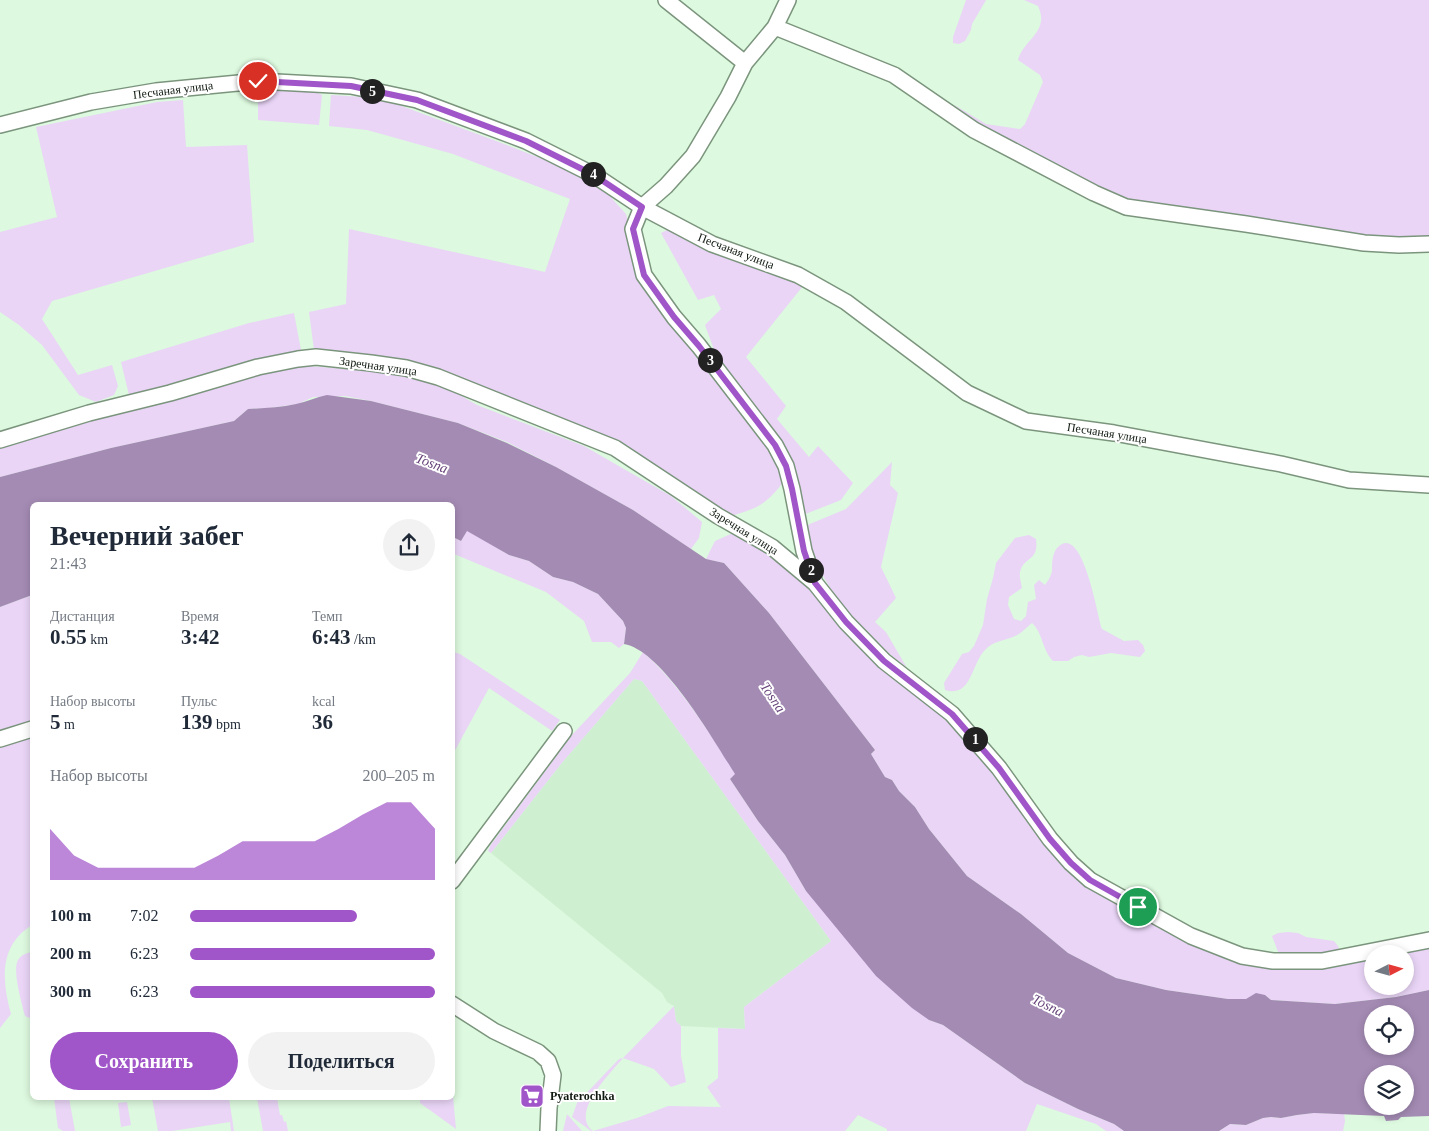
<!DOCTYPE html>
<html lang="ru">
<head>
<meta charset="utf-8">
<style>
  body { margin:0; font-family:Georgia,serif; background:#f2f2f3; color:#1f2937; height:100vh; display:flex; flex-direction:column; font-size:19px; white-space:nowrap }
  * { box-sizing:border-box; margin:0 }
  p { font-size:16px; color:#747a83 }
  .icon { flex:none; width:28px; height:28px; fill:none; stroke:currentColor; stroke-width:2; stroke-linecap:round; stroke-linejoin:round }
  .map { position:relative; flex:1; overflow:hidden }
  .side { position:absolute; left:30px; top:502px; width:425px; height:598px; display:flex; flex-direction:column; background:#fff; border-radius:8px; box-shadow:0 2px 8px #0003 }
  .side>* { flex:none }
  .needle { width:32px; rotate:84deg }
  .buttons { position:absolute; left:1364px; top:945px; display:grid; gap:10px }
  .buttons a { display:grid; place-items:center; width:50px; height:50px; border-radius:50%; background:#fff; box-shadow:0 2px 8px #0003; font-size:25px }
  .pin { position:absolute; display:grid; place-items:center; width:42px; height:42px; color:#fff; margin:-21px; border:2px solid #fff; border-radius:50%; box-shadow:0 1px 5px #0007 }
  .km { position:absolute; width:25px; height:25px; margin:-12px; border-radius:50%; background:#222; color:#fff; font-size:14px; line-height:25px; text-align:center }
  .round { display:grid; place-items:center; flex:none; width:52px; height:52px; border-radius:26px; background:#f2f2f3 }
  .summary { display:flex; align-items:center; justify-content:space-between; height:85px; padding:0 20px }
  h1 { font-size:28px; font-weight:700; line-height:38px }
  .metrics { display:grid; grid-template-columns:repeat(3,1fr); gap:8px; height:85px; padding:5px 20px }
  .metrics div { display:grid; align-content:center }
  .metrics b { font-size:21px; font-weight:700 }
  .metrics small { font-size:14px; font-weight:400 }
  .metrics p { font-size:14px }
  .chart { height:140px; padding:10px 20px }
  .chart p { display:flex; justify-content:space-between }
  .chart svg { width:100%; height:90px; margin-top:5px; fill:#a055c8; opacity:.7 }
  .cta { display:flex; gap:10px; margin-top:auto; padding:10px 20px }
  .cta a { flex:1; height:58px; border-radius:30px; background:#a055c8; color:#fff; font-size:20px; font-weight:700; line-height:58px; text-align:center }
  .cta a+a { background:#f2f2f3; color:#1f2937 }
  ul { padding:0 20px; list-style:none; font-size:16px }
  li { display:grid; grid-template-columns:80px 60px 1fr; align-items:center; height:38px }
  li i { height:12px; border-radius:6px; background:#a055c8 }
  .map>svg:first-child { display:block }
  .built { fill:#cef0d0 }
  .green { fill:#ead5f7 }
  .water { fill:#a48bb4; fill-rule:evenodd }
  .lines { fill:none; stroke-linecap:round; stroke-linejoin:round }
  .street-casing { stroke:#7b957d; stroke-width:18 }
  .street { stroke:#fff; stroke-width:15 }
  .route-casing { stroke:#fff; stroke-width:10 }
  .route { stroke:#a055c8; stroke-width:6 }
  .labels { text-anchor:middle; stroke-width:4; stroke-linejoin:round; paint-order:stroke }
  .street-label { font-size:12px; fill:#0f1910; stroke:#fff }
  .poi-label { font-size:12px; font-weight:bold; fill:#0f1910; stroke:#fff; text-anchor:start }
  .water-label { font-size:14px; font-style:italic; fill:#67447b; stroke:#fff }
</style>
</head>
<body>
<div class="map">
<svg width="1429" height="1131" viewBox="0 0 1429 1131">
  <rect width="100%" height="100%" fill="#ddf9df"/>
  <path class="built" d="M 634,679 L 642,681 L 831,941 L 744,1007 L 745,1029 L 681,1026 L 676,1021 L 674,1006 L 667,1002 L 662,993 L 491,853 L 561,764 Z"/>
  <path class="green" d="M 966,0 L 986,0 L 972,24 L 971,30 L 965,41 L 959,44 L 953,43 L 953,37 Z
    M 1024,0 L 1429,0 L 1429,239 L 1365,239 L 1132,203 L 986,136 L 949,105 L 956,106 L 986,124 L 1020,129 L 1025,124 L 1043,82 L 1040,75 L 1018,60 C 1024,39 1050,32 1038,6 Z
    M 258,91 L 314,91 L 322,95 L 319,125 L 258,120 Z
    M 331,95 L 380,98 L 499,142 L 573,171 L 607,193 L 626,214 L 632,236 L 638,269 L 769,447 L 784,481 C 768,502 760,508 734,515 L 492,394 L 314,350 L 309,312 L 346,304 L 349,229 L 545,272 L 570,199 L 453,154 L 367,130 L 329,126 Z
    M 183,100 L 186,147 L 247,145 L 254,242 L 52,301 L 42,319 L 78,375 L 112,365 L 118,386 L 114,395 L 96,402 L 79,395 L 42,345 L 19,325 L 0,312 L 0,232 L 57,217 L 36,127 L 157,102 Z
    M 667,230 L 713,251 L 803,286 L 746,357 L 786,406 L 777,419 L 809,457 L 818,446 L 853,483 L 841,500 L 803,515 L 794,475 L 717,358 L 705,325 L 721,309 L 714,295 L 698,300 L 661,233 Z
    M 294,313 L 301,350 L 169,389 L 129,395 L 121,362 L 249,323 Z
    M 297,365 L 408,374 L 441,384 L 477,405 L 584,446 L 671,496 L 702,522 L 699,538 L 691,549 L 633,510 L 556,467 L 507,442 L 458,423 L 371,401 L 345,396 L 313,397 L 298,404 L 269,408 L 248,409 L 234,421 L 111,448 L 0,477 L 0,447 L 94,417 Z
    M 892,462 L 890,485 L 898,493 L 881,567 L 896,598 L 875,622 L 886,632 L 907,668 C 868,637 835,606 815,559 C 810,549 808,537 805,526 L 846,509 Z
    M 467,530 L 509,555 L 529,561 L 553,577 L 573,582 L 598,594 L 623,621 L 626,628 L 624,644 L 619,648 L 611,642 L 592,642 L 584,621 L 546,592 L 454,554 L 453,558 L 453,537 L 461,541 Z
    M 733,533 L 772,557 L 811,588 L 956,726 L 982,754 L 1053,852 L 1084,886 L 1126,908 L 1286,966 L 1329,967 L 1372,959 L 1372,986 L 1405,986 L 1405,954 L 1400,954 L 1429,948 L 1429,990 L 1396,997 L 1335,1004 L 1271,1000 L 1265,995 L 1246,999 L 1228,999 L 1166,990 L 1116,978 L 1068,953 L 1021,914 L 967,876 L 929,829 L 915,807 L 899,791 L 892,780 L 885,777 L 871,754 L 875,750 L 769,613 L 724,563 L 706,559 L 715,541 Z
    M 1029,535 L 1036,539 C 1039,562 1024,556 1020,572 C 1019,576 1021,583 1022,588 L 1009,597 L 1008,605 L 1014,619 L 1021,621 L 1026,616 L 1028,602 L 1036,599 L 1034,585 L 1039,580 L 1045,585 C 1048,581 1051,576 1052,571 C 1052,564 1052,554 1057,548 C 1083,520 1098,620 1102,629 L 1124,641 L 1138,640 L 1143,645 L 1145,651 L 1140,657 L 1111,653 L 1089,657 L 1082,655 L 1074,657 L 1068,661 L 1053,661 C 1042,650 1043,633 1032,623 C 1026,628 1021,634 1013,637 C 1003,641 993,641 985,650 C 971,664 972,698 945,690 L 944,683 L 962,654 L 969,652 L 974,646 L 983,625 L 987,599 L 993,578 L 996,563 L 1015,538 Z
    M 32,595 L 32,925 C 0,945 1,978 11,1014 L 0,1028 L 0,607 Z
    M 453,652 L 460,654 L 560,720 L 552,731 L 489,688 L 453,754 Z
    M 643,652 C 681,686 708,731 736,774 L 730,779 L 758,821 L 785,855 L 806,891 L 929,1020 L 943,1025 L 1025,1083 L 1078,1109 L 1114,1124 L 1124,1131 L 1106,1131 L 1096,1124 L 1037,1104 L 1026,1131 L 887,1131 L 887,1129 L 858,1115 L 845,1131 L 591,1131 L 572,1117 L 577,1103 L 619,1059 L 623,1058 L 674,1006 L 676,1021 L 681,1026 L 681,1056 L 686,1082 L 671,1087 L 654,1069 L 623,1058 C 611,1073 569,1113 593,1131 L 637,1118 L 668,1106 L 721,1107 L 707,1087 L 718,1078 L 718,1028 L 745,1029 L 744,1007 L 831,941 L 642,681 L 634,679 L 561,764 L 491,853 L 488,851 L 490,846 L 571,736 L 630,673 Z
    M 1288,932 L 1298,933 L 1306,937 L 1334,941 L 1338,946 L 1340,952 L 1280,957 L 1272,936 L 1278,933 Z
    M 32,952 L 32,1019 L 25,1016 C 22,1004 12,970 18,960 C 22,954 27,953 32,952 Z
    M 453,1096 L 456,1129 L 420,1103 L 420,1099 L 452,1098 Z
    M 54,1098 L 69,1098 L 75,1131 L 63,1131 L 58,1128 Z
    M 152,1098 L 229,1098 L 234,1131 L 231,1131 L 230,1122 L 172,1131 L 158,1131 Z
    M 257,1098 L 277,1098 L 280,1115 L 282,1115 L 284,1122 L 286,1121 L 288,1131 L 263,1131 Z
    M 127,1102 L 131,1125 L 121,1127 L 118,1103 Z
    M 1314,1113 L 1344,1114 L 1345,1121 L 1343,1131 L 1219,1131 L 1230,1124 L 1246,1125 L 1263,1118 L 1271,1117 L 1281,1118 L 1297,1115 Z
    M 567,1114 L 582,1131 L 563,1131 Z"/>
  <path class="water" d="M 327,395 L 371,401 L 458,423 L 507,443 L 556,467 L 633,510 L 706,559 L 724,563 L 769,613 L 875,750 L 871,754 L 885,777 L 892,780 L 899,791 L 915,807 L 929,829 L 967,876 L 1021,914 L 1068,953 L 1116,978 L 1166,990 L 1228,999 L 1246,999 L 1256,993 L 1265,995 L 1271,1000 L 1335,1004 L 1396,997 L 1429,990 L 1429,1116 L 1401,1117 L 1398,1120 L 1386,1121 L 1384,1116 L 1314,1113 L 1297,1115 L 1281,1118 L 1271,1117 L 1263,1118 L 1246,1125 L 1230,1124 L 1219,1131 L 1124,1131 L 1114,1124 L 1078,1109 L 1025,1083 L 943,1025 L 929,1020 L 912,1008 L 876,976 L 806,891 L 785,855 L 758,821 L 730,779 L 735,774 C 714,741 662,650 624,644 L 626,628 L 623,621 L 598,594 L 573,582 L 553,577 L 529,561 L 509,555 L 467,531 L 461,541 L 453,537 L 452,505 L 32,505 L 32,595 L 0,607 L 0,477 L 111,448 L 234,421 L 248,409 C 264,408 280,408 296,404 C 307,402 316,397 327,395 ZM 1372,1014 L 1405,1014 L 1405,1046 L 1372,1046 ZM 1372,1074 L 1405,1074 L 1405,1106 L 1372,1106 Z"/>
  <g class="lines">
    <g class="street-casing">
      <path id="street" d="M 666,0 L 745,63
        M 788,0 L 775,27 L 745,63 L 728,97 L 693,156 L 666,186 L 642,207 L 633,229 L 644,275 L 674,317 L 699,346 L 775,445 L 786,466 L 792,489 L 804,551 L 815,583
        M 775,27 L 894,75 L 974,130 L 1094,193 L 1126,207 L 1246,224 L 1364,243 L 1399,245 L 1429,244
        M 0,125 L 91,102 L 156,91 L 258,81 L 351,86 L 417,100 L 526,141 L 594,175 L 642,207 L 712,244 L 798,275 L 846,302 L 967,393 L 1026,421 L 1114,433 L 1281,464 L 1349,480 L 1429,485
        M 0,440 L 89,413 L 170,393 L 258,367 L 298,359 L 316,357 L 371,363 L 406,368 L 438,377 L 615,448 L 718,516 L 772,547 L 815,583 L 846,622 L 884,661 L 952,714 L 999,768 L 1050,839 L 1071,863 L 1090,880 L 1191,936 L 1242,956 L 1273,961 L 1322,961 L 1429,940
        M 0,739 L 32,729
        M 452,881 L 564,731
        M 452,1004 L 494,1031 L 538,1052 L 548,1061 L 553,1075 L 549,1108 L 548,1131"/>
    </g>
    <use href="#street" class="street"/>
  </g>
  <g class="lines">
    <g class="route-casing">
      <path id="route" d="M 258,81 L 351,86 L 417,100 L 526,141 L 594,175 L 642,207 L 633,229 L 644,275 L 674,317 L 699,346 L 775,445 L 786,466 L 792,489 L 804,551 L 815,583 L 846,622 L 884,661 L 952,714 L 999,768 L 1050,839 L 1071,863 L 1090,880 L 1138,907"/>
    </g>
    <use href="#route" class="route"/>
  </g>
  <defs>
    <g id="supermarket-square" transform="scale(1.25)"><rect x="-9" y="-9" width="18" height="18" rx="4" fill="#a055c8" stroke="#fff"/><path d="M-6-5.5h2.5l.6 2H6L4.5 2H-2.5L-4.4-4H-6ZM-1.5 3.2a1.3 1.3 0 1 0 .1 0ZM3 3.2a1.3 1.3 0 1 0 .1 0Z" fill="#fff"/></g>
  </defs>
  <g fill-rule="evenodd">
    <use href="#supermarket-square" x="532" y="1096"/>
  </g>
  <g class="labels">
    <g class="street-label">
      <text transform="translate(173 90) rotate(-7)" y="4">Песчаная улица</text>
      <text transform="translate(736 251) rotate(21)" y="4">Песчаная улица</text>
      <text transform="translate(378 366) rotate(8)" y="4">Заречная улица</text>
      <text transform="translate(1107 433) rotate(9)" y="4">Песчаная улица</text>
      <text transform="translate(744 531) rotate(32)" y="4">Заречная улица</text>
    </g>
    <g class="poi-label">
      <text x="550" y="1100">Pyaterochka</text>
    </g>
    <g class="water-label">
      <text transform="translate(432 463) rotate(21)" y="5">Tosna</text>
      <text transform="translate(773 697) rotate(56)" y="5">Tosna</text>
      <text transform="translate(1048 1005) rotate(26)" y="5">Tosna</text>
    </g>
  </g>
</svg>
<div class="buttons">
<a><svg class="needle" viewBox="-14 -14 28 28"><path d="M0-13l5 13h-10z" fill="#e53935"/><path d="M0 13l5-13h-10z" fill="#747a83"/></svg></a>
<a><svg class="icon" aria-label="locate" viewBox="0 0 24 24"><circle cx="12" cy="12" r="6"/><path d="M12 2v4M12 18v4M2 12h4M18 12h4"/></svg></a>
<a><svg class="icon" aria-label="layers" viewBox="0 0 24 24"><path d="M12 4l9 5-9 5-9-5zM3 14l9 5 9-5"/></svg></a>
</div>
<div class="pin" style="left:1138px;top:907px;background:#1e9e55"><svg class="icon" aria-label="arrive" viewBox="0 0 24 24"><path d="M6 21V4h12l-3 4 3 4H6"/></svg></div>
<div class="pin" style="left:258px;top:81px;background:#d93025"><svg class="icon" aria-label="check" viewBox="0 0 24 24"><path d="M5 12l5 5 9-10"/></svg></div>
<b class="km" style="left:975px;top:739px">1</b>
<b class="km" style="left:811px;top:570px">2</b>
<b class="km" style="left:710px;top:360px">3</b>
<b class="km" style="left:593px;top:174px">4</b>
<b class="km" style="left:372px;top:91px">5</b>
<section class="side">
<div class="summary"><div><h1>Вечерний забег</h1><p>21:43</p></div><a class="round"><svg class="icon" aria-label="share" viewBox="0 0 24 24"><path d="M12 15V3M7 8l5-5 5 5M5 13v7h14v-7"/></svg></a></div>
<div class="metrics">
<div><p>Дистанция</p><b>0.55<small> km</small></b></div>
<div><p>Время</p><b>3:42</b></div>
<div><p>Темп</p><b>6:43<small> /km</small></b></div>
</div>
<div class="metrics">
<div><p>Набор высоты</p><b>5<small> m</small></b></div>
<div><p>Пульс</p><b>139<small> bpm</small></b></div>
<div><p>kcal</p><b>36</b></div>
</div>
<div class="chart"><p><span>Набор высоты</span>200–205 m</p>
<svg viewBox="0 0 160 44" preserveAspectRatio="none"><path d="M0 44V19L10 32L20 38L30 38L40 38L50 38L60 38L70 32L80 25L90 25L100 25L110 25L120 19L130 12L140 6L150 6L160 19V44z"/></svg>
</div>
<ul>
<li><b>100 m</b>7:02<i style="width:68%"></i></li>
<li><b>200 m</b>6:23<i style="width:100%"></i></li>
<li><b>300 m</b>6:23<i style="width:100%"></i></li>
</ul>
<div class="cta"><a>Сохранить</a><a>Поделиться</a></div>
</section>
</div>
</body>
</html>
